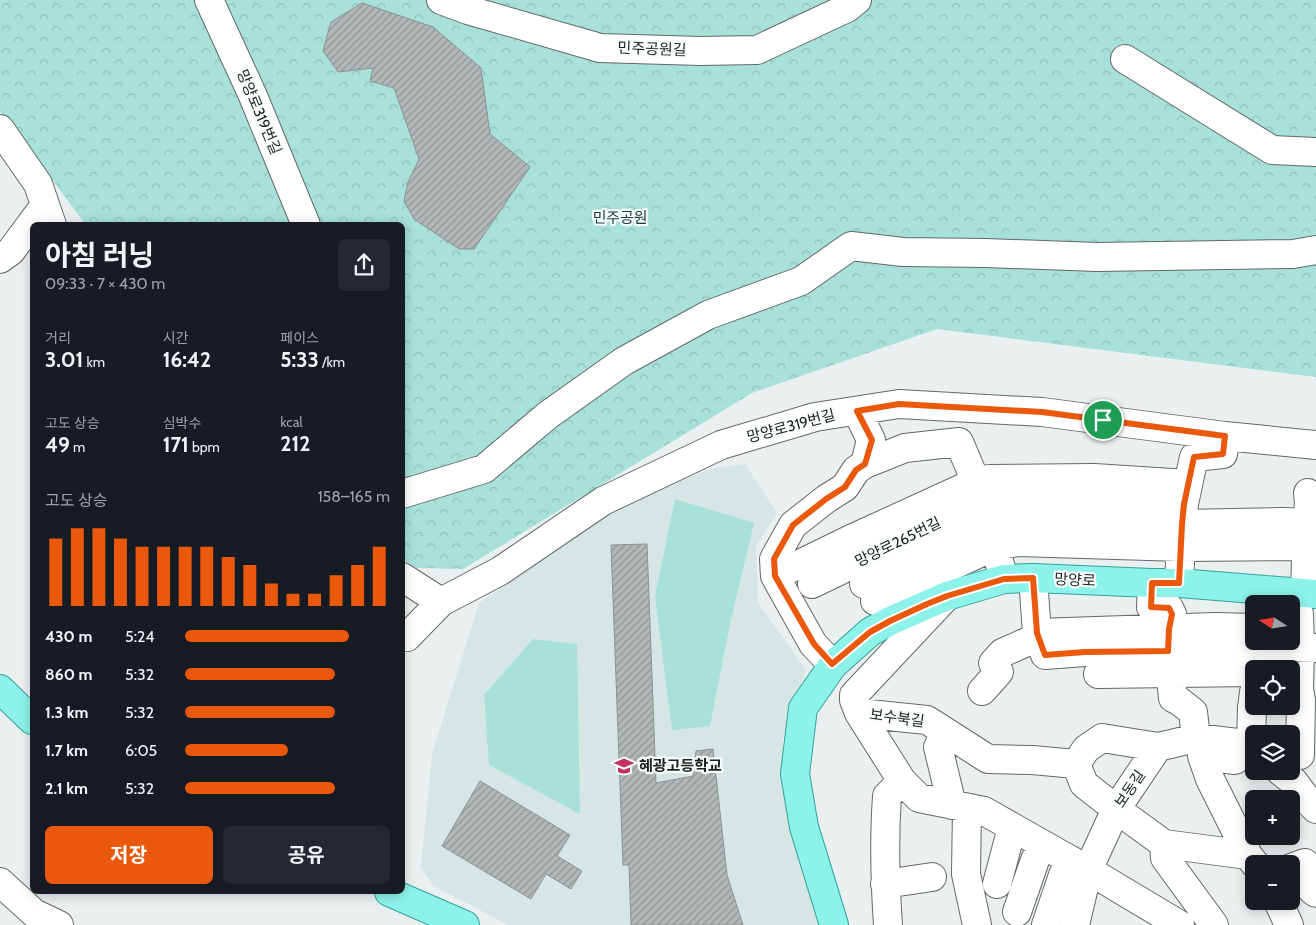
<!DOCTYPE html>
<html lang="ko">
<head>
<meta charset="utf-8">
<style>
  body { margin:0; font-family:Cabin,"Noto Sans KR",sans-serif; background:#242831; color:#f1f3f6; height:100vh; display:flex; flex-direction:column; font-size:19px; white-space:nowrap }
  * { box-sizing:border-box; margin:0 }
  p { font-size:16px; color:#9ea1a6 }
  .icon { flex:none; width:28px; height:28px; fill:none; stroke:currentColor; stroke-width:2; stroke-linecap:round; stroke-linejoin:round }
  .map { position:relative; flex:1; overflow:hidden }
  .details { position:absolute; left:30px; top:222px; width:375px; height:672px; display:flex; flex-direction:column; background:#171b24; border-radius:8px; box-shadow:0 2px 12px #0003 }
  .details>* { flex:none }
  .needle { width:32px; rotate:282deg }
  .fabs { position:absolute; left:1245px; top:595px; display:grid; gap:10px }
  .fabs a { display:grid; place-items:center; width:55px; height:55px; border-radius:8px; background:#171b24; box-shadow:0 2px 12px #0003; font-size:25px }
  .pin { position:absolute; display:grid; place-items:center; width:42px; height:42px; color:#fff; margin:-21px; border:2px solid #fff; border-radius:50%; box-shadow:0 1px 5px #0007 }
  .round { display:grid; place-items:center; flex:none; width:52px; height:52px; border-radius:8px; background:#242831 }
  .head { display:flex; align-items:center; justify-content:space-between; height:85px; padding:0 15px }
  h1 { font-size:28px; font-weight:700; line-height:38px }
  .figures { display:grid; grid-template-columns:repeat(3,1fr); gap:8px; height:85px; padding:5px 15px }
  .figures div { display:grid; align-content:center }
  .figures b { font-size:21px; font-weight:700 }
  .figures small { font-size:14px; font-weight:400 }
  .figures p { font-size:14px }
  .chart { height:140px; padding:10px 15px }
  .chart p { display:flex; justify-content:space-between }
  .chart svg { width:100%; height:90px; margin-top:5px; stroke:#ea580c; stroke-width:6 }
  .cta { display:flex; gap:10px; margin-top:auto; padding:10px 15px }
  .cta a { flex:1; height:58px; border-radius:8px; background:#ea580c; color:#fff; font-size:20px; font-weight:700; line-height:58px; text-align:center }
  .cta a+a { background:#242831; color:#f1f3f6 }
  ul { padding:0 15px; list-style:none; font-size:16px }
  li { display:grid; grid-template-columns:80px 60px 1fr; align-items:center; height:38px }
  li i { height:12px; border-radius:6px; background:#ea580c }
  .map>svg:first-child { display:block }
  .built { fill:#d6e6e4 }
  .park { fill:url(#park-crowns) }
  .pitch { fill:#a7e1da }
  .building { fill:url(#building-hatch); stroke:#8c9291 }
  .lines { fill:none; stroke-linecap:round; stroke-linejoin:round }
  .minor-casing { stroke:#636968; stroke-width:30 }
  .major-casing { stroke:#34a39a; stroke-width:30 }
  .minor { stroke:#fff; stroke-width:28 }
  .major { stroke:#8df2ea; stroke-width:28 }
  .route-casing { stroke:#fff; stroke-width:10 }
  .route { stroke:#ea580c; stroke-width:6 }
  .labels { text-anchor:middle; stroke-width:4.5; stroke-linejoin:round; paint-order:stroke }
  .street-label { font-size:15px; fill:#1d201f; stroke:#f6fdfc }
  .park-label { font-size:15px; fill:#193b37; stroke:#f6fdfc }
  .poi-label { font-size:15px; font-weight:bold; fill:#1d201f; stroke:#f6fdfc; text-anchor:start }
</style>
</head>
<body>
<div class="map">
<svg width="1316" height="925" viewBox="0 0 1316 925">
  <defs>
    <pattern id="park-crowns" width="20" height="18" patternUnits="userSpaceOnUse" patternTransform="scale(1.25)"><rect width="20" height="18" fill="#a7e1da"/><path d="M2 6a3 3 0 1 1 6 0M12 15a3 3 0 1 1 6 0" fill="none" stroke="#8fc1bb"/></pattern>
    <pattern id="building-hatch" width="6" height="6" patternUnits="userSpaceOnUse" patternTransform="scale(1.25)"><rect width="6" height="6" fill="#b1b8b7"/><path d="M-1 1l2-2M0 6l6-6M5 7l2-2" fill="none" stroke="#8f9594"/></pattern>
  </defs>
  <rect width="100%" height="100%" fill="#e9f0ef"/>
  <path class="built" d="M 745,464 L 777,513 L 756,546 L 758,603 L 806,670 L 783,737 L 784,788 L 797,849 L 818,925 L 508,925 L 434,886 L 421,868 L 432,754 L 479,603 L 629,499 L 715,468 Z"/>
  <path class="park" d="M 0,0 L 1316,0 L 1316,377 L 937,329 L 752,393 L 463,569 L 417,568 L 402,559 L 402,225 L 86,225 L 5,117 L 0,112 Z"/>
  <path class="pitch" d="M 675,499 L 754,523 L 730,624 L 710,726 L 672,730 L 655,596 Z
    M 533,639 L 577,644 L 580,814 L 489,765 L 484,695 Z"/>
  <path class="building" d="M 362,3 L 433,27 L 481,68 L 490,134 L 530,167 L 474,249 L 459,249 L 414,219 L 404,201 L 408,182 L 419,159 L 394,88 L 370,81 L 373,68 L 338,72 L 323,51 L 331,22 Z
    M 647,544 L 656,783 L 693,776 L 696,751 L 713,749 L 727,875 L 743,925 L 631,925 L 629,865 L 623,865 L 611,545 Z
    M 480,781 L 570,835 L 557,856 L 582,871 L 571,889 L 546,874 L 531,899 L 442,846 Z"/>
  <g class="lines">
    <g class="minor-casing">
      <path id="minor" d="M 209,0 L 253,96 L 306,225
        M 441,0 L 468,10 L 600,48 L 700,51 L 757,50 L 847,8 L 857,0
        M 1125,59 L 1272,150 L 1316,152
        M 0,129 L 38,184 L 52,225
        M 0,259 L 11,251 L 45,205
        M 857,411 L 871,440 L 865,464
        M 402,494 L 484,469 L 548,415 L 624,361 L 708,315 L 801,281 L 851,246 L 903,252 L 986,253 L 1097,257 L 1293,254 L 1316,250
        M 775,576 L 849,540 L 976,482 L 989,479 L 1094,478 L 1188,484
        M 402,577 L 441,602 L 500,571 L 603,501 L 721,445 L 815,417 L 899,404 L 1042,412 L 1225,436 L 1316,445
        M 1033,578 L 1037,633 L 1045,655 L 1085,652 L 1168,651 L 1256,646 L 1316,648
        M 1152,583 L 1151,607 L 1169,608 L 1172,614 L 1168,651 L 1173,698 L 1179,701 L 1193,712 L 1196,738
        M 1179,583 L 1182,524 L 1184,504 L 1194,457 L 1223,454 L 1225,436
        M 812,584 L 984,501 L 996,500 L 1184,504
        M 864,584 L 920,558 L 988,522 L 1041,520 L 1182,524 L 1282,522 L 1316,523
        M 1305,593 L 1307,523 L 1309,503 L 1308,493
        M 947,596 L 854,695 L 854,700 L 859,713 L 902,781 L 919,798 L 984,811 L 1088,870 L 1180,925
        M 875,601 L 995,546 L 1018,542 L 1181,547 L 1316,546
        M 1299,614 L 1300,648 L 1299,689 L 1301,700 L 1300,755
        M 1037,633 L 1215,627 L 1254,628
        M 402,635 L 407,637 L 441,602
        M 833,665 L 813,644 L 775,576 L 774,559 L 793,525 L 826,499 L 845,487 L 856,470 L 865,464 L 905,448 L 959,442 L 984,501 L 988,522 L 1004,579
        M 1098,674 L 1254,672
        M 982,691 L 999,672 L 993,663 L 1002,653 L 1038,637
        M 859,713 L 927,720 L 988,759 L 1032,760 L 1076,764
        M 946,732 L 938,747 L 952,805
        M 1251,745 L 1252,708 L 1254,692
        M 1158,747 L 1102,738 L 1086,749 L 1076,764 L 1084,784 L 1116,809 L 1164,844 L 1248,855 L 1255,864
        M 1235,760 L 1202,756 L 1210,779 L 1248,855
        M 1280,771 L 1294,782 L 1308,801 L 1316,809
        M 967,808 L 966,874 L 977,925
        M 1164,844 L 1165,858 L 1214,925
        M 1291,868 L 1305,863 L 1312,890 L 1316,893
        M 0,882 L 34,913 L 59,925
        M 885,884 L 932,877
        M 997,884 L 1010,835 L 1014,828
        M 1278,901 L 1289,925
        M 1017,912 L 1035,860 L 1043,845
        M 888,925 C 885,882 884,839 887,796 L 902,781
        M 1046,925 L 1063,875 L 1071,860
        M 1075,925 L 1088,870 L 1116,809 L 1158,747 L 1196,738 L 1254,745"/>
    </g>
    <g class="major-casing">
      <path id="major" d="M 0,689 L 32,720
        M 389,892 L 465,925
        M 834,925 L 804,827 L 795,774 L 803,708 L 833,665 L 870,632 L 890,621 L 947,596 L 1004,579 L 1033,578 L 1152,583 L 1179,583 L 1316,594"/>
    </g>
    <use href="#minor" class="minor"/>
    <use href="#major" class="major"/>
  </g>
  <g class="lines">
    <g class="route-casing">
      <path id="route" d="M 899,404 L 1042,412 L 1225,436 L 1223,454 L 1194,457 L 1184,504 L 1182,524 L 1179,583 L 1152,583 L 1151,607 L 1169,608 L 1172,614 L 1169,629 L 1168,651 L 1085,652 L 1045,655 L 1037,633 L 1033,578 L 1004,579 L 947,596 L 927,604 L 890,621 L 870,632 L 832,664 L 814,644 L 775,576 L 774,559 L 793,525 L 826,499 L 845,487 L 856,470 L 865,464 L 872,440 L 857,411 Z"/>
    </g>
    <use href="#route" class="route"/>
  </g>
  <defs>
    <g id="school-bare" transform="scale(1.5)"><path d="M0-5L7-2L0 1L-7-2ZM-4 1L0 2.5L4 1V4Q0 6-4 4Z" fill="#c1335f" stroke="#f6fdfc" stroke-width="2.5" paint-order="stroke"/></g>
  </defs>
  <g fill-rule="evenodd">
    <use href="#school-bare" x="624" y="766"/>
  </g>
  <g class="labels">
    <g class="street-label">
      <text transform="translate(652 49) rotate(2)" y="5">민주공원길</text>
      <text transform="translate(259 112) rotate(67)" y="5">망양로319번길</text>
      <text transform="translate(791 426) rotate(-15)" y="5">망양로319번길</text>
      <text transform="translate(898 542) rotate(-26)" y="5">망양로265번길</text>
      <text transform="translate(1075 580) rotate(3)" y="5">망양로</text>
      <text transform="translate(897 718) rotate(8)" y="5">보수북길</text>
      <text transform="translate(1130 789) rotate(-56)" y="5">보동길</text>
    </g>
    <g class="park-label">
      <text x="620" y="223">민주공원</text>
    </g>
    <g class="poi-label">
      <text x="639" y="771">혜광고등학교</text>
    </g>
  </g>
</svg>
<div class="fabs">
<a><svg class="needle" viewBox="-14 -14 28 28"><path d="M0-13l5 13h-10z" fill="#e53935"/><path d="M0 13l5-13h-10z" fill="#9ea1a6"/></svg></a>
<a><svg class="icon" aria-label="locate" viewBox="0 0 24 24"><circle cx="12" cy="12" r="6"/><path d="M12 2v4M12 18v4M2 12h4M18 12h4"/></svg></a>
<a><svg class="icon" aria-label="layers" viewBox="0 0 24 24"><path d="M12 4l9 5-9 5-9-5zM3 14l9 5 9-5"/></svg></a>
<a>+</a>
<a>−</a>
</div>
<div class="pin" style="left:1103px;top:420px;background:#1e9e55"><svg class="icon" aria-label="arrive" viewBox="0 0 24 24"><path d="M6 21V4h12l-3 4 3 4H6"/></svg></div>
<section class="details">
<div class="head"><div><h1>아침 러닝</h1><p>09:33 · 7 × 430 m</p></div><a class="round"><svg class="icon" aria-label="share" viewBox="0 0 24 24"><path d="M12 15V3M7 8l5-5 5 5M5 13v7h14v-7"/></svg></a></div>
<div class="figures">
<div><p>거리</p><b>3.01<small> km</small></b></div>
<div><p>시간</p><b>16:42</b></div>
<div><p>페이스</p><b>5:33<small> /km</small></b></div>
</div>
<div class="figures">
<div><p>고도 상승</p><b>49<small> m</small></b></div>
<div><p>심박수</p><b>171<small> bpm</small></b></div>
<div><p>kcal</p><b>212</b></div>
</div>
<div class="chart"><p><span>고도 상승</span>158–165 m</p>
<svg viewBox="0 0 160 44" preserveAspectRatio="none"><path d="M5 44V11M15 44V6M25 44V6M35 44V11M45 44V15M55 44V15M65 44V15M75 44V15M85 44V20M95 44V24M105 44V33M115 44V38M125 44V38M135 44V29M145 44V24M155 44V15"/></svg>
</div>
<ul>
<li><b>430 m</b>5:24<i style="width:80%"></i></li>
<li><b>860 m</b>5:32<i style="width:73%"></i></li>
<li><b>1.3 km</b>5:32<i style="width:73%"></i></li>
<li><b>1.7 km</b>6:05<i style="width:50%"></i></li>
<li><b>2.1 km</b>5:32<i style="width:73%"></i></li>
</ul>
<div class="cta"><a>저장</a><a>공유</a></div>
</section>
</div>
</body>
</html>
